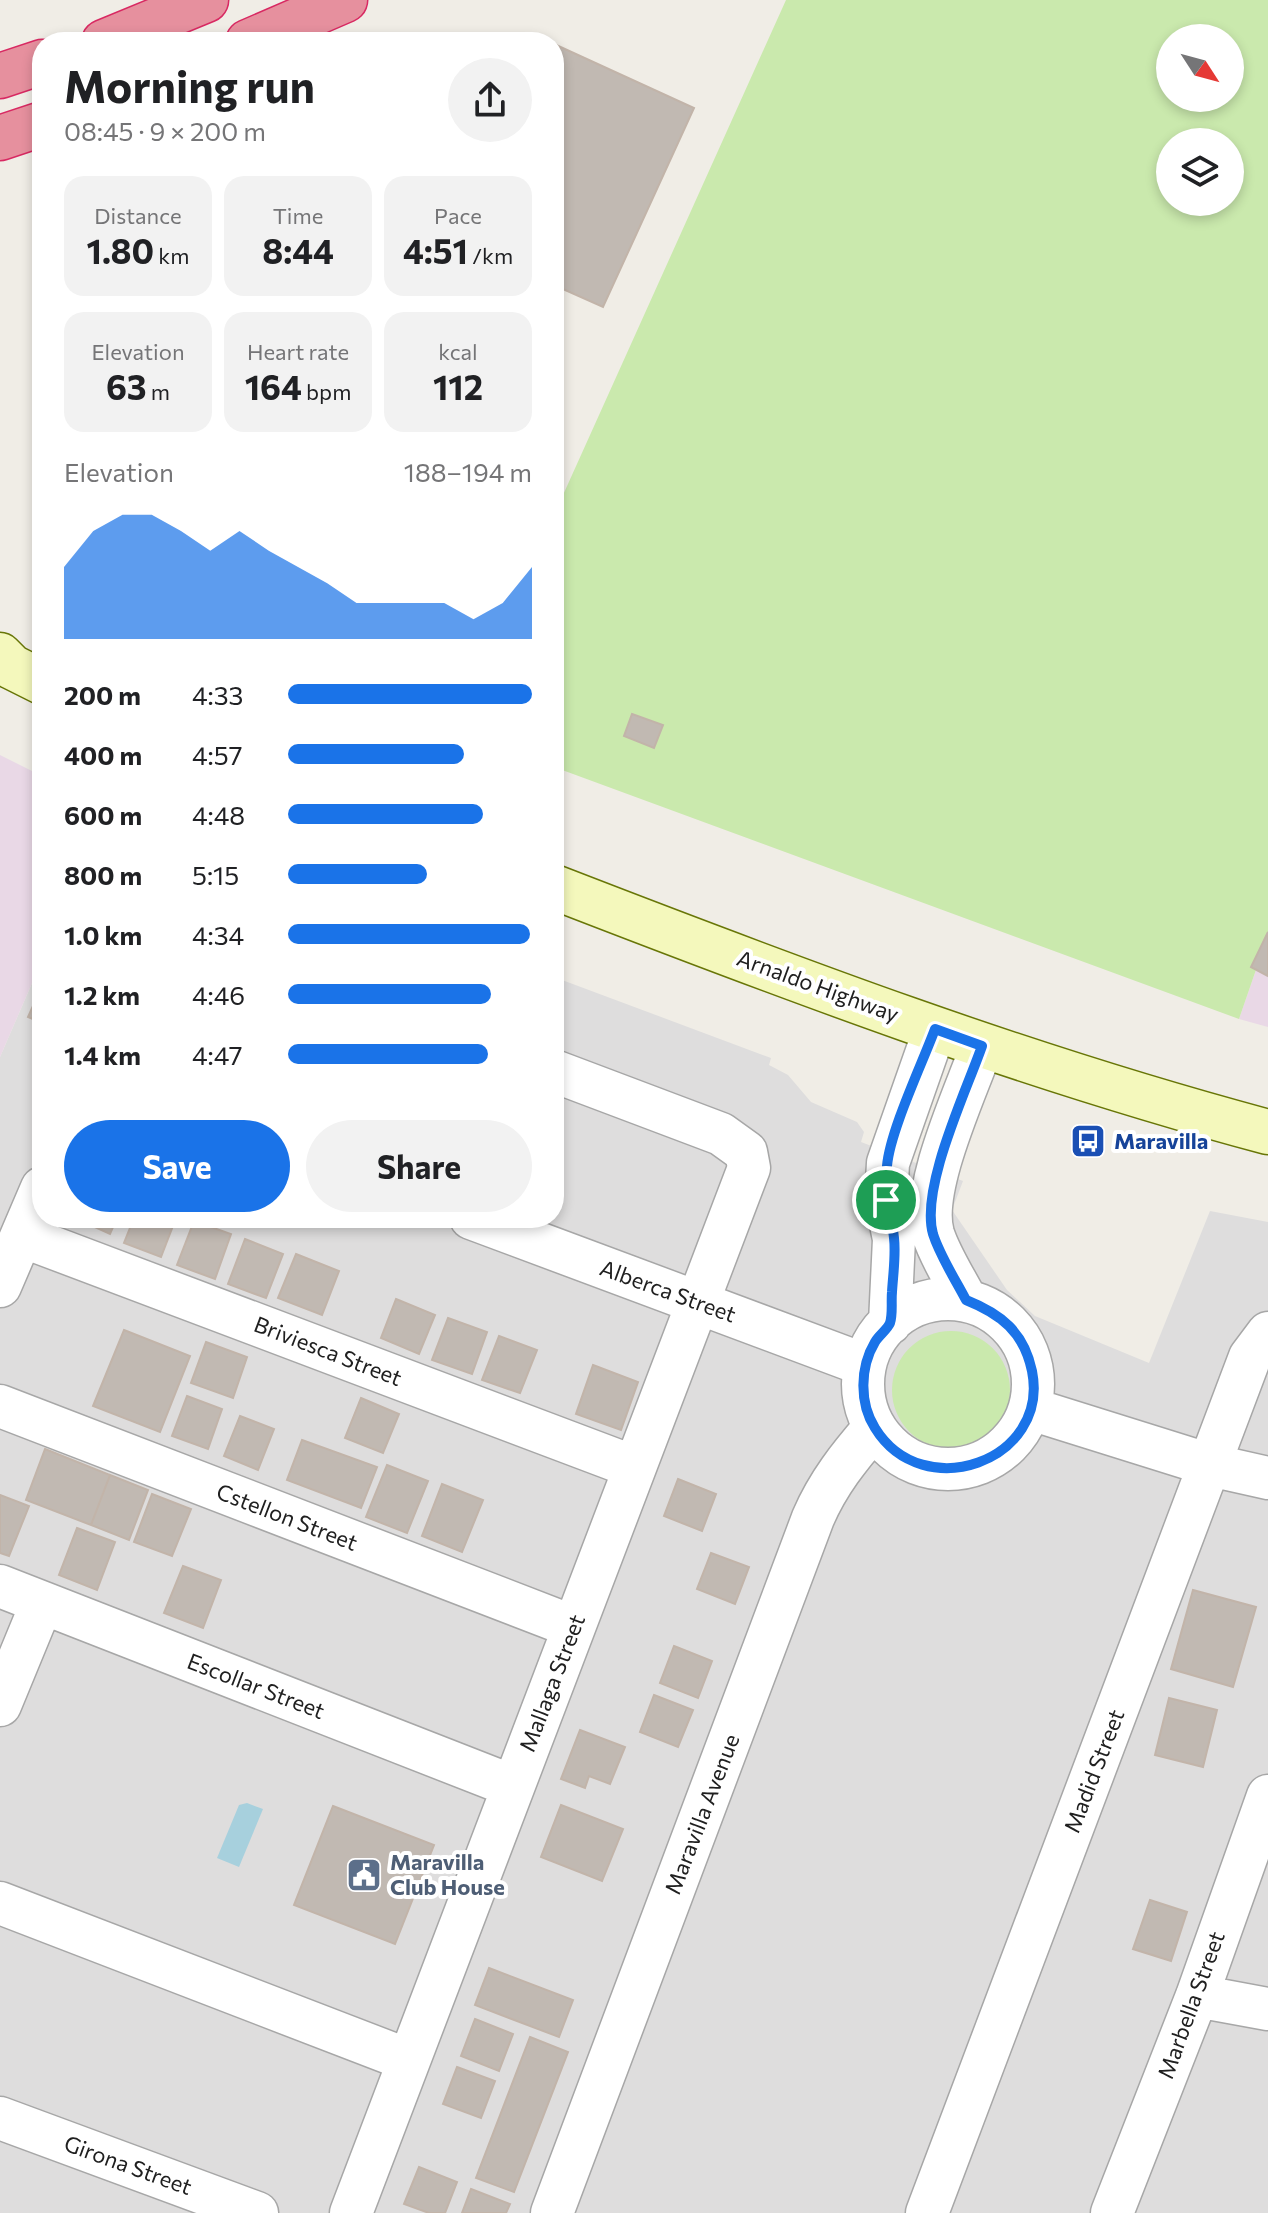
<!DOCTYPE html>
<html lang="en">
<head>
<meta charset="utf-8">
<style>
  body { margin:0; font-family:Commissioner,sans-serif; background:#f2f2f2; color:#202124; height:100vh; display:flex; flex-direction:column; font-size:30px; white-space:nowrap }
  * { box-sizing:border-box; margin:0 }
  p { font-size:26px; color:#757577 }
  .icon { flex:none; width:44px; height:44px; fill:none; stroke:currentColor; stroke-width:2; stroke-linecap:round; stroke-linejoin:round }
  .map { position:relative; flex:1; overflow:hidden }
  .details { position:absolute; left:32px; top:32px; width:532px; height:1196px; display:flex; flex-direction:column; background:#fff; border-radius:32px; box-shadow:0 4px 12px #0003 }
  .details>* { flex:none }
  .needle { width:52px; rotate:126deg }
  .buttons { position:absolute; left:1156px; top:24px; display:grid; gap:16px }
  .buttons a { display:grid; place-items:center; width:88px; height:88px; border-radius:50%; background:#fff; box-shadow:0 4px 12px #0003; font-size:40px }
  .pin { position:absolute; display:grid; place-items:center; width:68px; height:68px; color:#fff; margin:-34px; border:4px solid #fff; border-radius:50%; box-shadow:0 2px 8px #0007 }
  .round { display:grid; place-items:center; flex:none; width:84px; height:84px; border-radius:42px; background:#f2f2f2 }
  .head { display:flex; align-items:center; justify-content:space-between; height:136px; padding:0 32px }
  h1 { font-size:44px; font-weight:700; line-height:60px }
  .stats { display:grid; grid-template-columns:repeat(3,1fr); gap:12px; height:136px; padding:8px 32px }
  .stats div { display:grid; align-content:center; border-radius:20px; background:#f2f2f2; text-align:center }
  .stats b { font-size:34px; font-weight:700 }
  .stats small { font-size:22px; font-weight:400 }
  .stats p { font-size:22px }
  .chart { height:224px; padding:16px 32px }
  .chart p { display:flex; justify-content:space-between }
  .chart svg { width:100%; height:144px; margin-top:8px; fill:#1a73e8; opacity:.7 }
  .action { display:flex; gap:16px; margin-top:auto; padding:16px 32px }
  .action a { flex:1; height:92px; border-radius:48px; background:#1a73e8; color:#fff; font-size:32px; font-weight:700; line-height:92px; text-align:center }
  .action a+a { background:#f2f2f2; color:#202124 }
  ul { padding:0 32px; list-style:none; font-size:26px }
  li { display:grid; grid-template-columns:128px 96px 1fr; align-items:center; height:60px }
  li i { height:20px; border-radius:10px; background:#1a73e8 }
  .map>svg:first-child { display:block }
  .residential { fill:#dedddd }
  .industrial { fill:#e9d8e6 }
  .grass { fill:#cae9ad; fill-rule:evenodd }
  .water { fill:#a7d0dd }
  .building { fill:#c1b9b2; stroke:#c2b4a9; stroke-width:2 }
  .lines { fill:none; stroke-linecap:round; stroke-linejoin:round }
  .minor-casing { stroke:#a7a7a7; stroke-width:45 }
  .secondary-casing { stroke:#687607; stroke-width:47 }
  .motorway-casing { stroke:#d82962; stroke-width:47 }
  .minor { stroke:#fff; stroke-width:42 }
  .secondary { stroke:#f4f8bc; stroke-width:44 }
  .motorway { stroke:#e6909e; stroke-width:44 }
  .route-casing { stroke:#fff; stroke-width:16 }
  .route { stroke:#1a73e8; stroke-width:10 }
  .labels { text-anchor:middle; stroke-width:8; stroke-linejoin:round; paint-order:stroke }
  .street-label { font-size:22px; fill:#202020; stroke:#fff }
  .transit-label { font-size:22px; font-weight:bold; fill:#164399; stroke:#fff; text-anchor:start }
  .service-label { font-size:22px; font-weight:bold; fill:#4e5e75; stroke:#fff; text-anchor:start }
</style>
</head>
<body>
<div class="map">
<svg width="1268" height="2213" viewBox="0 0 1268 2213">
  <rect width="100%" height="100%" fill="#f0ede6"/>
  <path class="residential" d="M 42,960 L 42,1218 L 554,1218 L 554,977 L 771,1058 L 769,1065 L 788,1075 L 811,1102 L 857,1122 L 864,1132 L 861,1142 L 963,1181 L 952,1210 L 1007,1290 L 1035,1316 L 1149,1363 L 1210,1211 L 1268,1222 L 1268,2213 L 0,2213 L 0,1057 Z"/>
  <path class="industrial" d="M 0,755 L 42,776 L 42,960 L 0,1057 Z
    M 1268,935 L 1268,1027 L 1239,1019 Z"/>
  <path class="grass" d="M 786,0 L 1268,0 L 1268,935 L 1239,1019 L 554,767 L 554,515 ZM 1170,38 L 1230,38 L 1230,98 L 1170,98 ZM 1170,142 L 1230,142 L 1230,202 L 1170,202 Z
    M892 1390a59 59 0 1 1 118 0a59 59 0 1 1-118 0Z"/>
  <path class="water" d="M 247,1803 L 263,1809 L 239,1867 L 217,1858 L 239,1805 Z"/>
  <path class="building" d="M 554,44 L 694,108 L 603,307 L 554,285 Z
    M 632,714 L 663,725 L 654,748 L 624,736 Z
    M 1268,932 L 1268,976 L 1251,967 Z
    M 42,986 L 42,1023 L 28,1017 Z
    M 75,1218 L 117,1218 L 110,1234 Z
    M 134,1218 L 176,1218 L 161,1257 L 124,1243 Z
    M 194,1221 L 231,1234 L 215,1279 L 177,1265 Z
    M 245,1239 L 283,1254 L 266,1298 L 228,1284 Z
    M 296,1254 L 339,1271 L 322,1315 L 278,1298 Z
    M 396,1299 L 435,1315 L 419,1354 L 381,1338 Z
    M 448,1318 L 487,1332 L 472,1374 L 432,1360 Z
    M 124,1330 L 190,1356 L 160,1432 L 93,1406 Z
    M 499,1336 L 537,1350 L 520,1393 L 482,1380 Z
    M 206,1342 L 247,1357 L 233,1398 L 191,1383 Z
    M 593,1365 L 638,1382 L 621,1430 L 576,1414 Z
    M 187,1396 L 222,1409 L 208,1449 L 172,1436 Z
    M 361,1398 L 399,1414 L 383,1453 L 345,1438 Z
    M 240,1416 L 274,1429 L 258,1470 L 224,1456 Z
    M 302,1440 L 377,1467 L 361,1508 L 287,1480 Z
    M 45,1449 L 110,1475 L 91,1525 L 26,1500 Z
    M 387,1465 L 428,1481 L 407,1533 L 366,1517 Z
    M 110,1475 L 148,1490 L 129,1540 L 91,1525 Z
    M 678,1479 L 716,1494 L 702,1531 L 664,1516 Z
    M 442,1484 L 483,1500 L 462,1552 L 422,1536 Z
    M 152,1494 L 191,1509 L 172,1556 L 134,1542 Z
    M 0,1495 L 29,1506 L 9,1556 L 0,1553 Z
    M 77,1528 L 115,1542 L 97,1590 L 59,1575 Z
    M 711,1553 L 749,1567 L 735,1604 L 697,1589 Z
    M 183,1566 L 221,1580 L 203,1628 L 164,1613 Z
    M 1193,1590 L 1256,1607 L 1233,1687 L 1171,1669 Z
    M 674,1646 L 712,1661 L 698,1698 L 660,1683 Z
    M 654,1695 L 693,1710 L 678,1747 L 640,1732 Z
    M 1169,1698 L 1217,1710 L 1203,1767 L 1155,1755 Z
    M 580,1730 L 625,1747 L 610,1784 L 589,1776 L 585,1788 L 561,1779 Z
    M 561,1805 L 623,1829 L 602,1881 L 541,1857 Z
    M 333,1806 L 434,1845 L 395,1944 L 294,1905 Z
    M 1150,1900 L 1187,1912 L 1171,1961 L 1133,1949 Z
    M 489,1968 L 573,2000 L 559,2037 L 475,2005 Z
    M 475,2019 L 513,2034 L 499,2071 L 461,2056 Z
    M 530,2037 L 568,2052 L 514,2192 L 476,2178 Z
    M 457,2067 L 495,2081 L 481,2118 L 443,2104 Z
    M 419,2167 L 457,2182 L 445,2213 L 429,2213 L 404,2204 Z
    M 471,2189 L 510,2204 L 506,2213 L 462,2213 Z"/>
  <g class="lines">
    <g class="minor-casing">
      <path id="minor" d="M 471,1218 L 865,1365
        M 22,1236 L 634,1467
        M 0,1286 L 42,1188
        M863 1384a85 85 0 1 1 170 0a85 85 0 1 1-170 0Z
        M 966,1300 C 955,1279 940,1256 933,1234 C 920,1188 966,1092 982,1046
        M 890,1323 L 894,1239 L 886,1200 L 888,1163 L 935,1029
        M 0,1406 L 574,1627
        M 1031,1409 L 1210,1465 L 1268,1478
        M 0,1586 L 512,1786
        M 0,1705 L 42,1603
        M 0,1903 L 408,2060
        M 1197,1996 L 1268,2009
        M 0,2118 L 257,2213
        M 351,2213 L 749,1168 L 746,1152 L 721,1134 L 554,1071
        M 552,2213 L 813,1518 C 828,1483 849,1457 874,1428
        M 927,2213 L 1250,1357 L 1268,1333
        M 1112,2213 L 1197,1996 L 1268,1796"/>
    </g>
    <g class="secondary-casing">
      <path id="secondary" d="M 0,655 L 12,667 L 42,682
        M 554,887 C 789,978 1024,1067 1268,1132"/>
    </g>
    <g class="motorway-casing">
      <path id="motorway" d="M 104,42 L 206,0
        M 248,42 L 345,0
        M 0,76 L 42,62
        M 0,138 L 42,124"/>
    </g>
    <use href="#minor" class="minor"/>
    <use href="#secondary" class="secondary"/>
    <use href="#motorway" class="motorway"/>
  </g>
  <g class="lines">
    <g class="route-casing">
      <path id="route" d="M 935,1029 L 982,1046 C 966,1092 920,1188 933,1234 C 940,1256 955,1279 966,1300 C 1001,1314 1024,1332 1032,1371 C 1050,1461 923,1506 875,1428 C 859,1403 860,1367 875,1342 C 879,1335 887,1330 890,1323 C 893,1314 891,1301 892,1292 C 893,1275 896,1255 894,1238 C 891,1210 885,1196 887,1166 C 890,1131 922,1064 935,1029 Z"/>
    </g>
    <use href="#route" class="route"/>
  </g>
  <defs>
    <g id="bus-square" transform="scale(1.8)"><rect x="-9" y="-9" width="18" height="18" rx="4" fill="#1a4fb4" stroke="#fff"/><path d="M-5-6H5V4H4V6H2V4H-2V6H-4V4H-5ZM-3.5-4V0h7V-4ZM-3.5 1.2v1.5H-2V1.2ZM2 1.2v1.5H3.5V1.2Z" fill="#fff"/></g>
    <g id="civic-square" transform="scale(1.8)"><rect x="-9" y="-9" width="18" height="18" rx="4" fill="#5c6f8a" stroke="#fff"/><path d="M-.6-6.5H3V-4.5H.6V-3L4-1V1h2V6H-6V1h2V-1L-.6-3ZM-1.2 2.5V6h2.4V2.5Z" fill="#fff"/></g>
  </defs>
  <g fill-rule="evenodd">
    <use href="#bus-square" x="1088" y="1141"/>
    <use href="#civic-square" x="364" y="1875"/>
  </g>
  <g class="labels">
    <g class="street-label">
      <text transform="translate(818 986) rotate(20)" y="8">Arnaldo Highway</text>
      <text transform="translate(668 1291) rotate(20)" y="8">Alberca Street</text>
      <text transform="translate(328 1351) rotate(21)" y="8">Briviesca Street</text>
      <text transform="translate(287 1517) rotate(21)" y="8">Cstellon Street</text>
      <text transform="translate(552 1683) rotate(-69)" y="8">Mallaga Street</text>
      <text transform="translate(256 1686) rotate(21)" y="8">Escollar Street</text>
      <text transform="translate(1094 1771) rotate(-69)" y="8">Madid Street</text>
      <text transform="translate(702 1814) rotate(-69)" y="8">Maravilla Avenue</text>
      <text transform="translate(1191 2005) rotate(-70)" y="8">Marbella Street</text>
      <text transform="translate(128 2165) rotate(20)" y="8">Girona Street</text>
    </g>
    <g class="transit-label">
      <text x="1114" y="1149">Maravilla</text>
    </g>
    <g class="service-label">
      <text x="390" y="1870">Maravilla<tspan x="390" dy="25">Club House</tspan></text>
    </g>
  </g>
</svg>
<div class="buttons">
<a><svg class="needle" viewBox="-14 -14 28 28"><path d="M0-13l5 13h-10z" fill="#e53935"/><path d="M0 13l5-13h-10z" fill="#757577"/></svg></a>
<a><svg class="icon" aria-label="layers" viewBox="0 0 24 24"><path d="M12 4l9 5-9 5-9-5zM3 14l9 5 9-5"/></svg></a>
</div>
<div class="pin" style="left:886px;top:1200px;background:#1e9e55"><svg class="icon" aria-label="arrive" viewBox="0 0 24 24"><path d="M6 21V4h12l-3 4 3 4H6"/></svg></div>
<section class="details">
<div class="head"><div><h1>Morning run</h1><p>08:45 · 9 × 200 m</p></div><a class="round"><svg class="icon" aria-label="share" viewBox="0 0 24 24"><path d="M12 15V3M7 8l5-5 5 5M5 13v7h14v-7"/></svg></a></div>
<div class="stats">
<div><p>Distance</p><b>1.80<small> km</small></b></div>
<div><p>Time</p><b>8:44</b></div>
<div><p>Pace</p><b>4:51<small> /km</small></b></div>
</div>
<div class="stats">
<div><p>Elevation</p><b>63<small> m</small></b></div>
<div><p>Heart rate</p><b>164<small> bpm</small></b></div>
<div><p>kcal</p><b>112</b></div>
</div>
<div class="chart"><p><span>Elevation</span>188–194 m</p>
<svg viewBox="0 0 160 44" preserveAspectRatio="none"><path d="M0 44V22L10 11L20 6L30 6L40 11L50 17L60 11L70 17L80 22L90 27L100 33L110 33L120 33L130 33L140 38L150 33L160 22V44z"/></svg>
</div>
<ul>
<li><b>200 m</b>4:33<i style="width:100%"></i></li>
<li><b>400 m</b>4:57<i style="width:72%"></i></li>
<li><b>600 m</b>4:48<i style="width:80%"></i></li>
<li><b>800 m</b>5:15<i style="width:57%"></i></li>
<li><b>1.0 km</b>4:34<i style="width:99%"></i></li>
<li><b>1.2 km</b>4:46<i style="width:83%"></i></li>
<li><b>1.4 km</b>4:47<i style="width:82%"></i></li>
</ul>
<div class="action"><a>Save</a><a>Share</a></div>
</section>
</div>
</body>
</html>
